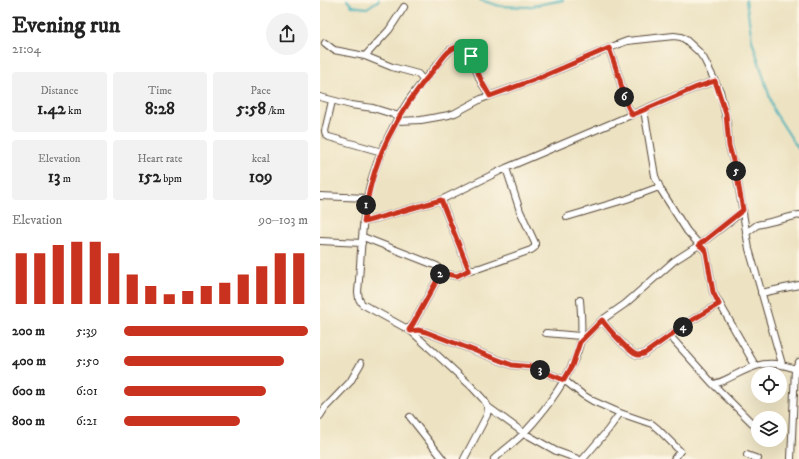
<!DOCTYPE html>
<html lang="en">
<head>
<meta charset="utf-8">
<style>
  body { margin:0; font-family:"IM FELL DW Pica",serif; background:#f2f2f2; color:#222; height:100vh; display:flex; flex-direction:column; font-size:15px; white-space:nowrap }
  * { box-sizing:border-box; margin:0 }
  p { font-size:13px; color:#767676 }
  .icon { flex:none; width:22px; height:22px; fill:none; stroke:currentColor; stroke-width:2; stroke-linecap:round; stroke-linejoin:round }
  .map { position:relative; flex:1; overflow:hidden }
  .details { display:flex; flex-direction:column; background:#fff; width:320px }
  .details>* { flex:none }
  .controls { position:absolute; left:431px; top:367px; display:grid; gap:8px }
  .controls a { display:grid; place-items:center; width:36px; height:36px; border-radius:50%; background:#fff; box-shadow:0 4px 16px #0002; font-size:20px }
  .pin { position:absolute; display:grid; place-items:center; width:34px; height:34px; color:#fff; margin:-17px; border-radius:8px; box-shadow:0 2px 6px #0006 }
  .km { position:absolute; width:20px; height:20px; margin:-10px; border-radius:50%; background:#222; color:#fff; font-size:11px; line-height:20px; text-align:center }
  .round { display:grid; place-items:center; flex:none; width:42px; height:42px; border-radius:21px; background:#f2f2f2 }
  .summary { display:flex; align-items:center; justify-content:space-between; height:68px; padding:0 12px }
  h1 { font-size:22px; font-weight:800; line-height:30px }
  .metrics { display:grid; grid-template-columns:repeat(3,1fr); gap:6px; height:68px; padding:4px 12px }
  .metrics div { display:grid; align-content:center; border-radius:4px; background:#f2f2f2; text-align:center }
  .metrics b { font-size:17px; font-weight:800 }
  .metrics small { font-size:11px; font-weight:400 }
  .metrics p { font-size:11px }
  .chart { height:112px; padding:8px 12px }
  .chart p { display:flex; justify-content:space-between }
  .chart svg { width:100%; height:72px; margin-top:4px; stroke:#c8321e; stroke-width:6 }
  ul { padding:0 12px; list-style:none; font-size:13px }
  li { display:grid; grid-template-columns:64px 48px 1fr; align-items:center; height:30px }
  li i { height:10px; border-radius:5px; background:#c8321e }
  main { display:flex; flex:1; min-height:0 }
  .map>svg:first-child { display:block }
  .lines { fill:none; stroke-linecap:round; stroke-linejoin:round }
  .stream { stroke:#3eafb9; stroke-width:2 }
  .minor-casing { stroke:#564637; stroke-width:8 }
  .minor { stroke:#fff; stroke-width:6 }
  .route-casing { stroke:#fff; stroke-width:8 }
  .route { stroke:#c8321e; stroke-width:5 }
</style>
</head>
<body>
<main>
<section class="details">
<div class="summary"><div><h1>Evening run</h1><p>21:04</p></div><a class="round"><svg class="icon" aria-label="share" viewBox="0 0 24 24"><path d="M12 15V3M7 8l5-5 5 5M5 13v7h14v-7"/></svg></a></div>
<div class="metrics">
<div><p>Distance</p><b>1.42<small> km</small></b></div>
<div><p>Time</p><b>8:28</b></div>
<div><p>Pace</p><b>5:58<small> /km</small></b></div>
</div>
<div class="metrics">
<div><p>Elevation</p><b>13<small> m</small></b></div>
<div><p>Heart rate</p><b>152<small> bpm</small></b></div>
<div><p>kcal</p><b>109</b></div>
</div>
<div class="chart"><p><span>Elevation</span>90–103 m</p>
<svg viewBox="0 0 160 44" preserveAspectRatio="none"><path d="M5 44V13M15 44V13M25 44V8M35 44V6M45 44V6M55 44V13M65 44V26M75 44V33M85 44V38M95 44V36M105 44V33M115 44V31M125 44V26M135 44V21M145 44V13M155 44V13"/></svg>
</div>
<ul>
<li><b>200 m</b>5:39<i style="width:100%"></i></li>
<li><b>400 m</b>5:50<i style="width:87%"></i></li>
<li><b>600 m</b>6:01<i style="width:77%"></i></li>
<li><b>800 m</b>6:21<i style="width:63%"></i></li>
</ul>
</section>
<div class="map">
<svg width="479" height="459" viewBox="0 0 479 459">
  <rect width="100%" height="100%" fill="#fcf5e5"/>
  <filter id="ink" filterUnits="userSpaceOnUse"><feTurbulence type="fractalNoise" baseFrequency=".025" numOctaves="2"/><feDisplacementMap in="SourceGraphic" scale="8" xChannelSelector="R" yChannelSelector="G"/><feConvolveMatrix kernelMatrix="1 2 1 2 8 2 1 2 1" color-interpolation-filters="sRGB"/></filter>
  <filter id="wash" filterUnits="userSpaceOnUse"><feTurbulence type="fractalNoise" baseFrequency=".012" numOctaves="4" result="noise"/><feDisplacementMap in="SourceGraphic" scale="16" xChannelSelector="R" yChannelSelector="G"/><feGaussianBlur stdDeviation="0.9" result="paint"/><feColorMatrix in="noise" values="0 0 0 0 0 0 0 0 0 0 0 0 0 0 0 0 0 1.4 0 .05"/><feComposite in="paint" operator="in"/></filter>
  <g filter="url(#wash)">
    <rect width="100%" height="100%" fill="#ede3c3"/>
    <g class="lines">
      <path class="stream" d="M 27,0 L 32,6 L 47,8 L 59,0
        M 160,0 L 180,6 L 207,7 L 243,0
        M 426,0 L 432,40 L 454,111 L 479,150"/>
    </g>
  </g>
  <g filter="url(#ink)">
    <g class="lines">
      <g class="minor-casing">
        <path id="minor" d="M 5,43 L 14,50 L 45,56 L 72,67 L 98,74 L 104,81
          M 289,48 L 300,80 L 304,99 L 312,115
          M 45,56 L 69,30 L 84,7
          M 170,96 L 161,82 L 151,56 L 146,51 L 138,47 L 130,50 C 116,66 101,82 89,100 C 71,127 53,166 47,198 C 41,228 41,261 38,292 L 39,299 L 42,304 L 91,331 L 151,386 L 164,400 L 168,407 L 204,433 L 236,451 L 258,459
          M 0,97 L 31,105 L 53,108 L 79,116
          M 12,101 L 5,131 L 6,135 L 9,137 L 62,152
          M 324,110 L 335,176 L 341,190 L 367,231 L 386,252 L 393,292 L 435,365
          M 77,121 L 101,120 L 129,115 L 135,113 L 161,99 L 219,78 L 299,44 L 307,41 L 354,36 L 361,37 L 366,40 L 379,52 L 384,59 L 400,91 L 407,122 L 409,146 L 416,171 L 429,249 L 462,364
          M 0,196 L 47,198
          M 121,200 L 186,168 L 377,87 L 395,81
          M 247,217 L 307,199 L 339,187
          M 44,222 L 121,200 L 149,270
          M 426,233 L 437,225 L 479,215
          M 43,237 L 117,266 L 121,273 L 137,276 L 149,270 L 160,268 L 211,250 L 215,247 L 215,243 L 200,211 L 186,168
          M 0,241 L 42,243
          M 441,293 L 479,285
          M 282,320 L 305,304 L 354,261 L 379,245 L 423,211
          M 89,329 L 93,324 L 121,273
          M 91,331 L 98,331 L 106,332 L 192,365 L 212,367 L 244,380 L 263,395 L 273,401 L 300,413 L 332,424 L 338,429 L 360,451 L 354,459
          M 226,333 L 260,336
          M 350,336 L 393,384 C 400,383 407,379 413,376 C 436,364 450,359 475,369 L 479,362
          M 260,342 L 282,320 C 287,327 310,354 318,355 C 320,355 322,354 324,354 L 372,320 L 399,304
          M 393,384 L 432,423
          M 0,416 L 5,408 L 30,382 L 41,363
          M 90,417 L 123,459
          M 427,455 L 438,459
          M 144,459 L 167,415 L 168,407
          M 174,459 C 184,450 195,442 204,433 C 225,411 253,373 260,343 C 263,330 261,313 260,300
          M 263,459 L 288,430 L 300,413
          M 471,459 L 475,369"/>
      </g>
      <use href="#minor" class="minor"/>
    </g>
  </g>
  <g class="lines" filter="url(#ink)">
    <g class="route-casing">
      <path id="route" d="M 138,47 L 146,51 L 151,56 L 162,82 L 170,96 L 219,78 L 289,48 L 300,80 L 304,99 L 312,115 L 377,87 L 395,81 L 406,114 L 409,146 L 416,171 L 423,210 L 379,245 L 383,248 L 386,252 L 393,292 L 399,304 L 372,320 L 324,354 C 322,354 320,355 318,355 C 310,354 287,327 282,320 L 260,342 L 252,366 L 244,380 L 212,367 L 192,365 L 106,332 L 98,330 L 91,331 L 89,330 L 93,324 L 121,273 L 137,276 L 149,270 L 121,200 L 44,222 C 51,161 76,113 116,67 C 122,60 128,48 138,47 Z"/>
    </g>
    <use href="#route" class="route"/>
  </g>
</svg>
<div class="controls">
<a><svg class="icon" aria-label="locate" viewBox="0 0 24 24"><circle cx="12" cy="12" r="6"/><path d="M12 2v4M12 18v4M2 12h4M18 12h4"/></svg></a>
<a><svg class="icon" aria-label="layers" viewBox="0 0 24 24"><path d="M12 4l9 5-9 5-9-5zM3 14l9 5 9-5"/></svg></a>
</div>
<div class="pin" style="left:151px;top:56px;background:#1e9e55"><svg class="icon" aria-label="arrive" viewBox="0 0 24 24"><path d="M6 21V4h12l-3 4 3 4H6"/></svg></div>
<b class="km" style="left:46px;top:205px">1</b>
<b class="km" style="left:120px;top:274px">2</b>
<b class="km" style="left:220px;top:370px">3</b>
<b class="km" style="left:363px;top:327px">4</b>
<b class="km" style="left:416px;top:171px">5</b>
<b class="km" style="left:304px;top:97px">6</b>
</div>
</main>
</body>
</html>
